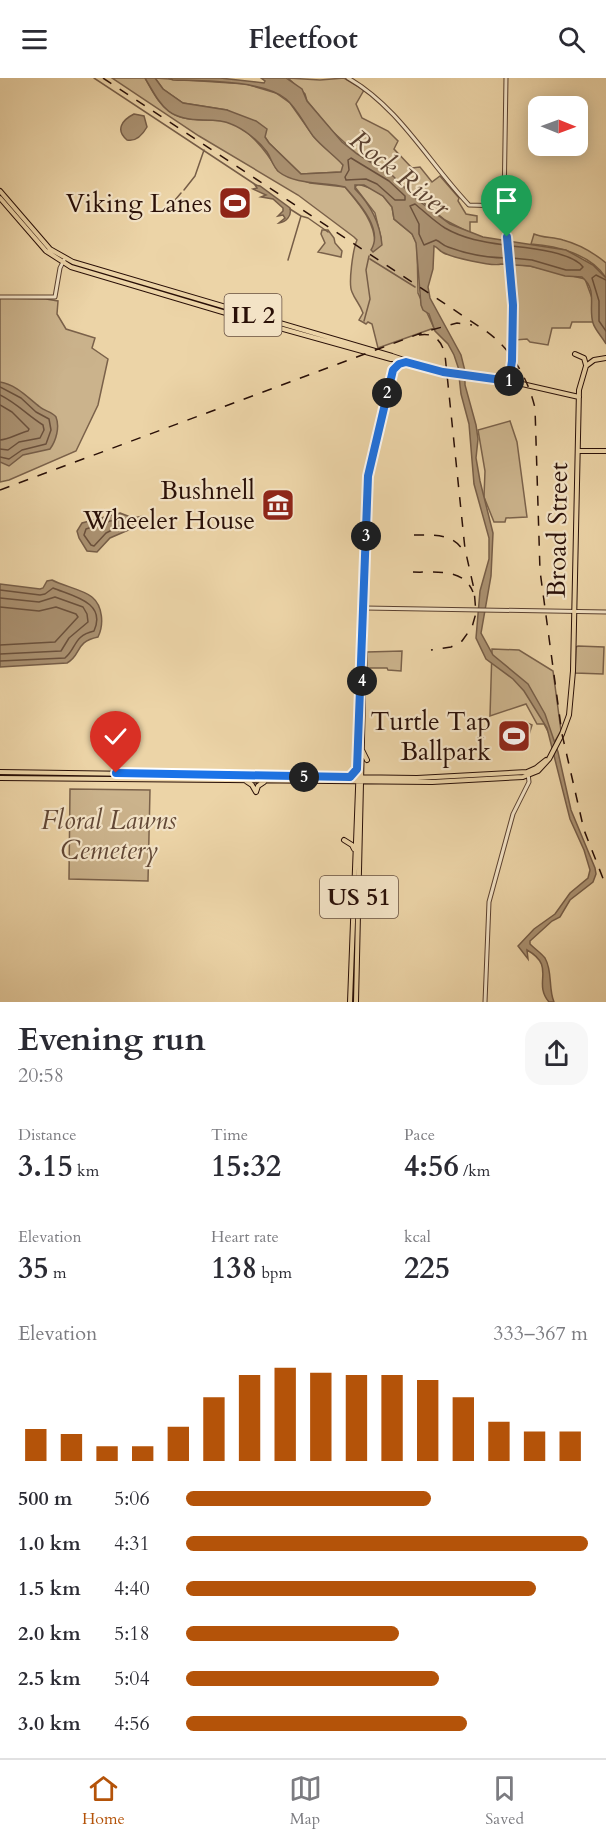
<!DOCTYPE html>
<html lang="en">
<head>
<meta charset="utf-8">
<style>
  body { margin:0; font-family:Cardo,serif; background:#f7f7f7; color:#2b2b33; height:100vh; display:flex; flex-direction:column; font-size:22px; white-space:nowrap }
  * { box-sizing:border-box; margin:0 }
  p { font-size:20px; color:#7c7c81 }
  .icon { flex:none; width:33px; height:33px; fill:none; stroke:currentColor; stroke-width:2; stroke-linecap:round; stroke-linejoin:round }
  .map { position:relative; height:924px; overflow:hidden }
  .side { display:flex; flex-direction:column; background:#fff; flex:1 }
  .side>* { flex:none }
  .needle { width:39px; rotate:91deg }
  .fabs { position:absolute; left:528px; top:18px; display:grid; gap:12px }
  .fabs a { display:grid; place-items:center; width:60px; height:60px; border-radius:12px; background:#fff; box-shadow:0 3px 15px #0003; font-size:30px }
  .pin { position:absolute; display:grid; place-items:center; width:51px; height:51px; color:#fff; margin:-62px -26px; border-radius:50% 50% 50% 0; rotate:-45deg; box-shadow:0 0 6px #0007 }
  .pin .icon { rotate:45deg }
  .km { position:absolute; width:30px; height:30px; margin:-15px; border-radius:50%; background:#222; color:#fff; font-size:16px; line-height:30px; text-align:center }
  .round { display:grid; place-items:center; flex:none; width:63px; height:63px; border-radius:18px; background:#f7f7f7 }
  .overview { display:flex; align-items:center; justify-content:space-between; height:102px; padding:0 18px }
  h1 { font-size:33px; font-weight:600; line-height:45px }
  .metrics { display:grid; grid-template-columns:repeat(3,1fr); gap:9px; height:102px; padding:6px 18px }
  .metrics div { display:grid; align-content:center }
  .metrics b { font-size:30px; font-weight:600 }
  .metrics small { font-size:16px; font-weight:400 }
  .metrics p { font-size:16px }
  .chart { height:168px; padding:12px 18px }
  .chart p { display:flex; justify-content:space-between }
  .chart svg { width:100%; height:108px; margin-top:6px; stroke:#b45309; stroke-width:6 }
  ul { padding:0 18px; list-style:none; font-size:20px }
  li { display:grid; grid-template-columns:96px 72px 1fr; align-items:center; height:45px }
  li i { height:15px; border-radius:8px; background:#b45309 }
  header { display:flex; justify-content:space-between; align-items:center; height:78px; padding:0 18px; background:#fff; font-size:27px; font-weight:600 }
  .dock { display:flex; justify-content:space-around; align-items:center; height:84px; border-top:2px solid #e1e1e2; background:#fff; font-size:16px; color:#7c7c81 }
  .dock a { display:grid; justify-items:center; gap:3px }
  .dock .on { color:#b45309 }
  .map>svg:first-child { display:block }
  .green { fill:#cbb38c; stroke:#7a614a; stroke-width:1.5 }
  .water { fill:#aa9171; stroke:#765d47; stroke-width:1.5 }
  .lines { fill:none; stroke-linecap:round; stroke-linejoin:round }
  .shore { stroke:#6a503c; stroke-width:1.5 }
  .stream { stroke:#765d47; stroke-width:1.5 }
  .tertiary-casing { stroke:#5a402f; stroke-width:5 }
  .primary-casing { stroke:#290f07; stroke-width:6 }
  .tertiary { stroke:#f3e3c6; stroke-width:3 }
  .primary { stroke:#ecd4a7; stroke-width:4 }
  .rail { stroke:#290f07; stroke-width:1.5; stroke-dasharray:10 10; stroke-linecap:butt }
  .route-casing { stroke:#fff; stroke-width:12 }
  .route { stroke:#1a73e8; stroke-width:8 }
  .labels { text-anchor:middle; stroke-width:4.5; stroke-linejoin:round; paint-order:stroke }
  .shield { fill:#f3e3c6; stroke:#664f40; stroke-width:1.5 }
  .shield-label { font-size:24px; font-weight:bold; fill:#290f07 }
  .poi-label { font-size:26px; fill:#290f07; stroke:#f3e3c6; text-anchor:end }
  .street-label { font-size:26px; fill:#290f07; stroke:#f3e3c6 }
  .park-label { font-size:26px; font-style:italic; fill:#624836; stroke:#f3e3c6 }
  .water-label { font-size:27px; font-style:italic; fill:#5d4331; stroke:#f3e3c6 }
</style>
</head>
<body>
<header><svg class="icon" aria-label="menu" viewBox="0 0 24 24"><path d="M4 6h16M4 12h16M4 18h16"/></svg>Fleetfoot<svg class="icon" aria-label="search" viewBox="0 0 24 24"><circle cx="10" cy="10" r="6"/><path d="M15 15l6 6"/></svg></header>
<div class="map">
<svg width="606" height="924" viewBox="0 0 606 924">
  <rect width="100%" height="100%" fill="#ecd4a7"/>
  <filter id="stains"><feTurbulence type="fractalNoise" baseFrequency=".00333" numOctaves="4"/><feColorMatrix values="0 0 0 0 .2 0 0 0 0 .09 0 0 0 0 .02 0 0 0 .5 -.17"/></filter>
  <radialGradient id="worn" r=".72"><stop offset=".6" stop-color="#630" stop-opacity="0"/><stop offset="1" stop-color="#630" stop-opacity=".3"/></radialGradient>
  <path class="green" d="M 112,0 L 145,0 C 153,14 159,28 174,36 C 188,44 209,41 224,43 C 247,47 267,74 278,93 L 310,105 L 345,109 C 358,125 375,143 375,166 L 381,160 L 375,135 L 355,109 L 358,106 L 373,111 L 383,118 L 392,129 L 394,141 L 412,156 L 417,165 L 418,215 L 434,250 L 378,270 L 372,246 L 368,244 L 366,246 L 359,242 L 363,235 C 360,226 355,222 352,214 C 348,206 353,171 357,162 L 354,159 L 298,117 L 199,58 Z
    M 155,0 L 246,6 L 276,15 L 290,25 L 314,59 L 341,84 L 343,87 L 343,91 L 341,94 L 301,96 L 269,65 L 265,59 L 227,32 L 183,25 L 163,11 Z
    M 288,0 L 320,2 L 344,0 L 364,12 L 356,26 L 362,40 L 388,53 L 398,63 L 394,71 L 412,90 L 420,89 L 432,104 L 440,98 L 459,120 L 458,123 L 466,136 L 477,138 L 477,144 L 470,144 L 470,155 L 445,142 L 380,89 L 357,76 L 331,52 L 307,23 L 305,16 Z
    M 322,152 L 328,152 L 334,160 L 335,165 L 342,173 L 341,179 L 318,174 L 325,165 L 321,156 Z
    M 534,156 C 543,160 553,159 563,162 C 578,166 594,175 606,185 L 606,200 C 591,176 557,168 531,166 Z
    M 510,186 L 530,188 L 585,201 L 592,220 L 593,244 L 572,244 L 570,250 L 552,250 L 548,267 L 530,264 L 527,261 L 515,262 Z
    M 0,220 L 46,221 L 58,223 L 57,236 L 66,251 L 95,260 L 92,270 L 108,281 L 98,327 L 76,373 L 9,402 L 0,404 Z
    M 510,343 L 517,364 L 527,439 L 506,440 L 505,444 L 494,444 L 484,419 L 485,393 L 478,352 Z
    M 578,568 L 604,569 L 603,596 L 575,595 L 576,569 Z
    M 492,571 L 519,572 L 553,593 L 561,653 L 554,665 L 544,646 L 537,646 L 526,626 L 490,638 Z
    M 402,573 L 401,593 L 388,592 L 387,590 L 367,590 L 367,574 Z
    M 516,644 L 525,644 L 532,647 L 525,670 L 521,671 L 499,658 L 504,650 Z
    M 70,711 L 150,712 L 148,803 L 69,801 Z"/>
  <path class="water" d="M 145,0 L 155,0 L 163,11 L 183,25 L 227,32 L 256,43 L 267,51 L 265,59 L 269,65 L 301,96 L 341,94 L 343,87 C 334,77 322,69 313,58 C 304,46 297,30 286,21 C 263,2 203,3 173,2 L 168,0 L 220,0 L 264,5 L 265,3 L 261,0 L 286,0 L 302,11 L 307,23 L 342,64 L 357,76 L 393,98 L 415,120 L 450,146 L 483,159 L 566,172 L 593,187 L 606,200 L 606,266 C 603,260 595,252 593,245 C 588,229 598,212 582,199 L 565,198 L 530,188 L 501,186 C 493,189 450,179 442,174 C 439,172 437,169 434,168 L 433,191 L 428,209 L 430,220 L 461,277 L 465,293 L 465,307 L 476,347 L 478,361 L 476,380 L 480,403 L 493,455 L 491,498 L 481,555 L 493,577 L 528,606 L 545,636 L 558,674 L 571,732 L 595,790 L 596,796 L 593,804 L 570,822 L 560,839 L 552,843 L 530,863 L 530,866 C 535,871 541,875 545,880 C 553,894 548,910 554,924 L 549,924 C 532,904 557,889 527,872 L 528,881 L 518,868 L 534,851 L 555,836 L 570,815 L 588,800 L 590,792 L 584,772 L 570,741 L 547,650 L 524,613 L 513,601 L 486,581 L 476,560 L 480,513 L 489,481 L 489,460 L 474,406 L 469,346 L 461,316 L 458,289 L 454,277 L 448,266 L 435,253 L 429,236 L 423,232 L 421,227 L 416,165 L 412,156 L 394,141 L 392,129 L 383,118 L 364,107 L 355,107 L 355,111 C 371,127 380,144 382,167 L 373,174 L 371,172 C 384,151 358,124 345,109 C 326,104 295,107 279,94 C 273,89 271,80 267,74 C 259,63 244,51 231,46 C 223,42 213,42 204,42 C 167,42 162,29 145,0 Z
    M 134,36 L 144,38 L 147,49 C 143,56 136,64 127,62 C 115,52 122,42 134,36 Z
    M 255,107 L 260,108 L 290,130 C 292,138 286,144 279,145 L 285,140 L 283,137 L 278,138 L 283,133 L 283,130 L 273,121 L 261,119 L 266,117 L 253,111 L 257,110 Z
    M 0,304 C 17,307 27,319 40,329 C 44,333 53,334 56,339 C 60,349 56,363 50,371 L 23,377 L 9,388 L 0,384 Z
    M 120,435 L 133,440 L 143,438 L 144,440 L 138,448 L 110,460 L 97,474 L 87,473 L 79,460 L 77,453 L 82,445 Z
    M 52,502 C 63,508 84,512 92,519 C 103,528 104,547 98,559 C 74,564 82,577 67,585 L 0,589 L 0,506 L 40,511 L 43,510 L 47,503 Z"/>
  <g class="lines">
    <path class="shore" d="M 351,80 L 389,103 L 405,118 L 405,122 L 395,122 L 377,106 L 366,101 L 346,102 L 345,99 L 349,92 L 348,82 Z
      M 505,167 C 483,164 464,161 445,150 C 434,143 425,134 415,126 L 410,128 L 419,146 L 419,156 L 424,167 L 436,162 C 441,164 443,168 448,169 C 467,176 486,180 506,180
      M 511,168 C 529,170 572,174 583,189 L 580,192 L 566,192 L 532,182 L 512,180
      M 606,202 L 596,197 L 592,200 L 599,223 L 599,243 L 606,253
      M 0,309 L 21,320 L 36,334 L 49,341 L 51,352 L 46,366 L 22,372 L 9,381 L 0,379
      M 0,317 C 18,326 27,337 43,347 L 44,352 L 40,360 L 19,364 L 8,372 L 0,371
      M 0,327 L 12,334 L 29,351 L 28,353 C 19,355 8,362 0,362
      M 120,442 L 122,444 L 122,447 L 106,455 L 94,468 L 91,467 L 84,457 L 86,451 L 110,443 Z
      M 0,512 L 40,517 L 45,516 L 53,510 C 72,518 107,524 94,553 C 73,558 77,570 65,580 L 0,583
      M 0,520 L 39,524 L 55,519 L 83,529 L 87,536 L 88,544 L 69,560 L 61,573 L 0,576
      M 0,529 L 39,533 L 56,529 L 76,536 L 78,539 L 55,564 L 0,567"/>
    <path class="stream" d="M 94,0 L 256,107
      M 184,112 L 195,98 L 204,72
      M 170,128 L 181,115
      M 301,138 L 308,140 L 328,154
      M 370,181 L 415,209
      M 288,182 L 301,138 L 290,131
      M 364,243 L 370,221 L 366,192 L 369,178"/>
    <g class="tertiary-casing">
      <path id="tertiary" d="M 348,0 C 399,29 429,85 469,127 L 504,128
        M 506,0 L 504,128 L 513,227 L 512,283 L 509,303
        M 0,219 L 55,219 L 60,190 L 64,182
        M 365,530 L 606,534
        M 485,924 L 489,824 L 513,736 L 529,704 L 528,695"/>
    </g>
    <g class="primary-casing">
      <path id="primary" d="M 0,113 L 50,171 L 73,184 L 392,278 L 437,293 L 509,303 L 579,319
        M 0,120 L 46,173 L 71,189 L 226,235 L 391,281 L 395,281
        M 575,276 L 584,280 L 586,287
        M 578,373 L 606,373
        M 362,672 L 367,682
        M 0,694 L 417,700 L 527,694 L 536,690 L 546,682
        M 0,700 L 432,704 L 523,699 L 538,693 L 549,681 L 562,656 L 569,637 L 573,593 L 579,312 L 586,288 L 594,282 L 606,280
        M 246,703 L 252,707 L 256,714 L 258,708 L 264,704
        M 344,762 L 352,767 L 354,771
        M 350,924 L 361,631
        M 356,924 L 368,398 L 396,280"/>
    </g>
    <use href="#tertiary" class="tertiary"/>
    <use href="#primary" class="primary"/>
    <path class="rail" d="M 103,0 L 486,253 C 511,271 528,300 535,330 L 540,493 L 562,656 L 584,752 L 606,808
      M 419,257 C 434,254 442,263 445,277 L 465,471 L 474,511 L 476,535 L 472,549 L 462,563 L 451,569 L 431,572
      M 0,412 L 424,254 L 457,245 L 472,247
      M 414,457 C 435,457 455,455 465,476
      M 413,494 C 435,495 463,489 473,514"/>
  </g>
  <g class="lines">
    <g class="route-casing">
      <path id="route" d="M 116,695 L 350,699 L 357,691 L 368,398 L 393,292 L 399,286 L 406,284 L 443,294 L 509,303 L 512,283 L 513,227 L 507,159"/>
    </g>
    <use href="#route" class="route"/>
  </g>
  <defs>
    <g id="stadium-square" transform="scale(1.725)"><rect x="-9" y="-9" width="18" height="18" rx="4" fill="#8f2418" stroke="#f3e3c6"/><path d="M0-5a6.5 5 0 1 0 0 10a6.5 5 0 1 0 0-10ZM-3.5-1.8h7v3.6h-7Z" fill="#fff"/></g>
    <g id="museum-square" transform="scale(1.725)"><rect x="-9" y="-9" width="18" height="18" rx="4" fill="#8f2418" stroke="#f3e3c6"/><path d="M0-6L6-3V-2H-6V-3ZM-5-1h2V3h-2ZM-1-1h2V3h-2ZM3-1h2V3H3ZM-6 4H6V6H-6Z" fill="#fff"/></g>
  </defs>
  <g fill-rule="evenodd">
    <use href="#stadium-square" x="235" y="125"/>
    <use href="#museum-square" x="278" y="427"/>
    <use href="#stadium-square" x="514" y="658"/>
  </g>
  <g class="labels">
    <g class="shield">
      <rect x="224.5" y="216" width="57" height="42" rx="4.5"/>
      <rect x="320" y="798" width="78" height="42" rx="4.5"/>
    </g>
    <g class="shield-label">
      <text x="253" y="245">IL 2</text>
      <text x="359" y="827">US 51</text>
    </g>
    <g class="poi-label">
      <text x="212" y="134">Viking Lanes</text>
      <text x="255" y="421">Bushnell<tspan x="255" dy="30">Wheeler House</tspan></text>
      <text x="491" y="652">Turtle Tap<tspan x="491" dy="30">Ballpark</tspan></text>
    </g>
    <g class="street-label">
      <text transform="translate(557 452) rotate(-89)" y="9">Broad Street</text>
    </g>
    <g class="park-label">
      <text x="109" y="751">Floral Lawns<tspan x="109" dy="30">Cemetery</tspan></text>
    </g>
    <g class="water-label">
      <text transform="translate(400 95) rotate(39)" y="9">Rock River</text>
    </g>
  </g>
  <rect width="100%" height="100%" filter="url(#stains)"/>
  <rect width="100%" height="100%" fill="url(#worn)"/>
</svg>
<div class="fabs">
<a><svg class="needle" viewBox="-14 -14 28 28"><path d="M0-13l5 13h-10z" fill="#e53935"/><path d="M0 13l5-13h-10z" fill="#7c7c81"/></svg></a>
</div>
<div class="pin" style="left:507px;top:159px;background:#1e9e55"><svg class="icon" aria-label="arrive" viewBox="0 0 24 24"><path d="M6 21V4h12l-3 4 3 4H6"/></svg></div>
<div class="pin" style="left:116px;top:695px;background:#d93025"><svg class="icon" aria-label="check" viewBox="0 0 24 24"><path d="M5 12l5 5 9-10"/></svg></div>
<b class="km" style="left:509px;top:303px">1</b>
<b class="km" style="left:387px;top:315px">2</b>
<b class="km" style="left:366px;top:458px">3</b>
<b class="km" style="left:362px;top:603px">4</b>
<b class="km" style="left:304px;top:699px">5</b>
</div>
<section class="side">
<div class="overview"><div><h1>Evening run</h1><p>20:58</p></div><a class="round"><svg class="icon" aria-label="share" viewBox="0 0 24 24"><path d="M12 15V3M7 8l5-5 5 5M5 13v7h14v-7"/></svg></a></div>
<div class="metrics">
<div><p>Distance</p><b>3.15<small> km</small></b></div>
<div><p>Time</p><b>15:32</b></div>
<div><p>Pace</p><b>4:56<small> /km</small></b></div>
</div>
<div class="metrics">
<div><p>Elevation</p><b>35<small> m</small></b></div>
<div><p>Heart rate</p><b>138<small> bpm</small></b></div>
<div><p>kcal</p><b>225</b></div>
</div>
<div class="chart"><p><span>Elevation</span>333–367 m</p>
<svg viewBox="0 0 160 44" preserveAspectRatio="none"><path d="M5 44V31M15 44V33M25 44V38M35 44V38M45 44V30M55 44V18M65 44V9M75 44V6M85 44V8M95 44V9M105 44V9M115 44V11M125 44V18M135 44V28M145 44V32M155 44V32"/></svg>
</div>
<ul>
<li><b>500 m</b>5:06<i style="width:61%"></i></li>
<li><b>1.0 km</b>4:31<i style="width:100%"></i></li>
<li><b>1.5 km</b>4:40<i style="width:87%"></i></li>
<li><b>2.0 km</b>5:18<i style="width:53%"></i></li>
<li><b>2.5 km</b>5:04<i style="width:63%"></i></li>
<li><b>3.0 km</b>4:56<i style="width:70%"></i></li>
</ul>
</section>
<nav class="dock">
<a class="on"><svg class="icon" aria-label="home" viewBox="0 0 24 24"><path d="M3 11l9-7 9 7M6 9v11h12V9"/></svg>Home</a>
<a><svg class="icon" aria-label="map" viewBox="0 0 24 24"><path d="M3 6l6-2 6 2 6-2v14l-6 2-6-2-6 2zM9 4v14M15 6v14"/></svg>Map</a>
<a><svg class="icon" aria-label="saved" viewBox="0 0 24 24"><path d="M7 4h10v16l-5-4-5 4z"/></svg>Saved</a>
</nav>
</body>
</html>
